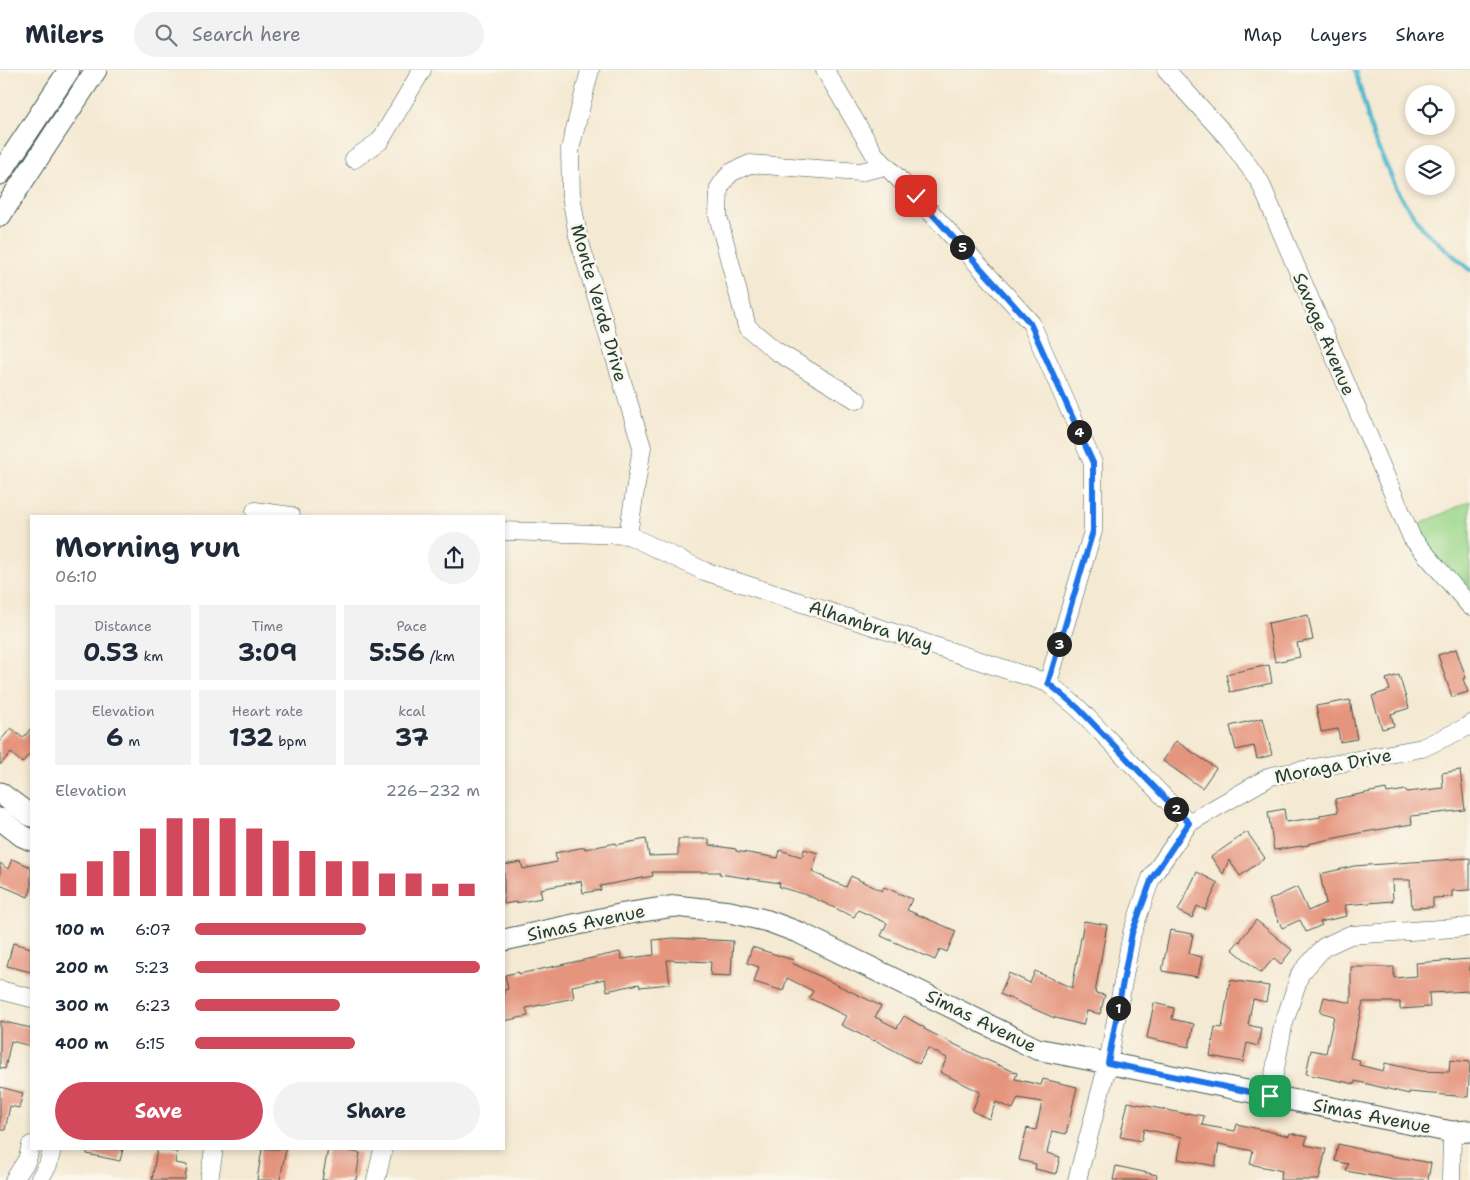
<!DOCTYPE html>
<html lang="en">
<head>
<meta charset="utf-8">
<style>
  body { margin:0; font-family:"Shantell Sans",sans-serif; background:#f2f2f3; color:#1f2937; height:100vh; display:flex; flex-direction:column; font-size:19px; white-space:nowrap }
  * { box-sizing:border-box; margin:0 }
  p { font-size:16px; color:#747a83 }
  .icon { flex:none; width:28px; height:28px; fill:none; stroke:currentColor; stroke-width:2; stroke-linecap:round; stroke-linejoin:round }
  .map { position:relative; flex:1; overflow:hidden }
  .panel { position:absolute; left:30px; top:445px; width:475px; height:635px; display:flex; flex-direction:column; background:#fff; border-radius:0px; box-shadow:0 2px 8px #0003 }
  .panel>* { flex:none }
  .controls { position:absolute; left:1405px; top:15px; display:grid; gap:10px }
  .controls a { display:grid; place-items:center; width:50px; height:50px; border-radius:50%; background:#fff; box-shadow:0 2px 8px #0003; font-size:25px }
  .pin { position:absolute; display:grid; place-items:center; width:42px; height:42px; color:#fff; margin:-21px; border-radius:10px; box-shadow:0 2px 8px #0006 }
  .km { position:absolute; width:25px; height:25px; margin:-12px; border-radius:50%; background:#222; color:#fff; font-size:14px; line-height:25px; text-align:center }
  .round { display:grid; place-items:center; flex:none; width:52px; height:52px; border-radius:26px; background:#f2f2f3 }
  .headline { display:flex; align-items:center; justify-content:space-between; height:85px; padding:0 25px }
  h1 { font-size:28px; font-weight:700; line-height:38px }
  .figures { display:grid; grid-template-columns:repeat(3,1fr); gap:8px; height:85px; padding:5px 25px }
  .figures div { display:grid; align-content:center; border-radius:0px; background:#f2f2f3; text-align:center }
  .figures b { font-size:25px; font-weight:700 }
  .figures small { font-size:14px; font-weight:400 }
  .figures p { font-size:14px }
  .chart { height:140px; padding:10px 25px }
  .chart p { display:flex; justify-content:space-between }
  .chart svg { width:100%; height:90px; margin-top:5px; stroke:#d1495b; stroke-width:6 }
  .button { display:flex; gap:10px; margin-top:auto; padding:10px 25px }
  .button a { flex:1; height:58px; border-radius:30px; background:#d1495b; color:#fff; font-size:20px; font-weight:700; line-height:58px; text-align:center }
  .button a+a { background:#f2f2f3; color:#1f2937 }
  ul { padding:0 25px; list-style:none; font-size:16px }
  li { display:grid; grid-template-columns:80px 60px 1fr; align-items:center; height:38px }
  li i { height:12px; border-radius:6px; background:#d1495b }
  header { display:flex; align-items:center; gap:30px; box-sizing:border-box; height:70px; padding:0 25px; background:#fff; border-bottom:1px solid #e0e1e3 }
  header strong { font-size:24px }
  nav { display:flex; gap:28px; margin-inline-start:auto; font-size:18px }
  .search { width:350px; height:45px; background:#f2f2f3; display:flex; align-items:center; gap:12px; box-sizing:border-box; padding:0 18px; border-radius:28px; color:#747a83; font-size:19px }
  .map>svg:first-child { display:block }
  .green { fill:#9bd78c; stroke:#5d8a60 }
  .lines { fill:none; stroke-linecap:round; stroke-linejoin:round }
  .stream { stroke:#51b9ce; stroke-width:4.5 }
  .building { fill:#e5947d }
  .minor-casing { stroke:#3f574c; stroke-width:19 }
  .tertiary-casing { stroke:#3f574c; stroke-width:23 }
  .minor { stroke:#fff; stroke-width:18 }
  .tertiary { stroke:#fff; stroke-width:21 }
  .route-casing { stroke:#fff; stroke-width:10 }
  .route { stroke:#1a73e8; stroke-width:6 }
  .labels { text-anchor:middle; stroke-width:5; stroke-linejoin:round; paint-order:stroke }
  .street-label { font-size:18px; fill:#1f3d34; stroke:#fbf7ec }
</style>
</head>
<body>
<header>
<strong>Milers</strong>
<div class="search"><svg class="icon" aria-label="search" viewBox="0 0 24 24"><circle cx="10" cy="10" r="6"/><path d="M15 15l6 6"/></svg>Search here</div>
<nav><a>Map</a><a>Layers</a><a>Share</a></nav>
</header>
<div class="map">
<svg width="1470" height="1110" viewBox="0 0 1470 1110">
  <rect width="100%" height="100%" fill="#fbf7ec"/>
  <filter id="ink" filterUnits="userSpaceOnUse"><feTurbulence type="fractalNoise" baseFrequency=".02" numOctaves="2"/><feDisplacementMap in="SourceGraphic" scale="10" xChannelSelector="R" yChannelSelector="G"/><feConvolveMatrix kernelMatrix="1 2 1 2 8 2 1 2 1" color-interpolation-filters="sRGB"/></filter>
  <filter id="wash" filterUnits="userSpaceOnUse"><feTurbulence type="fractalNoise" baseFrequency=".0096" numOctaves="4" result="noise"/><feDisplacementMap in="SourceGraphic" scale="20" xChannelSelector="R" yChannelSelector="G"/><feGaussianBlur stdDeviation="1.12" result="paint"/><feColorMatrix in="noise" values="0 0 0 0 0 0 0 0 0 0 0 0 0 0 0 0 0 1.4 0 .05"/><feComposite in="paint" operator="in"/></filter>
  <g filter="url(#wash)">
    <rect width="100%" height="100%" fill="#f4e9d2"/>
    <path class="green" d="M 1470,431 L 1470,545 L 1454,529 L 1411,458 Z"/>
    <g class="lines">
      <path class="stream" d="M 1355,0 L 1374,69 L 1400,126 L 1424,160 L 1470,200"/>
    </g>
    <g id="blocks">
      <path class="building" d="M 1308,545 L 1313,570 L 1297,573 L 1300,587 L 1275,592 L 1268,553 Z
        M 1456,579 L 1466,608 L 1463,609 L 1468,622 L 1452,627 L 1438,585 Z
        M 1269,595 L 1272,613 L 1230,622 L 1226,604 Z
        M 1399,605 L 1409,638 L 1391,644 L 1394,656 L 1382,659 L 1372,626 L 1390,620 L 1386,609 Z
        M 1350,630 L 1357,669 L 1340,672 L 1338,659 L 1321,662 L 1316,636 Z
        M 1263,648 L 1272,685 L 1257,689 L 1254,676 L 1236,680 L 1230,656 Z
        M 11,658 L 23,668 L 31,658 L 31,682 L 22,693 L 11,683 L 0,695 L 0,671 Z
        M 1176,671 L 1216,698 L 1202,718 L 1163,691 Z
        M 1460,700 L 1465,740 L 1411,746 L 1412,754 L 1359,763 L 1308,774 L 1309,775 L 1274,780 L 1268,742 L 1284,739 L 1286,752 L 1321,747 L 1320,745 L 1338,742 L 1335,729 L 1386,719 L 1387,723 L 1406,720 L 1407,722 L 1443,718 L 1442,703 Z
        M 1247,762 L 1265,788 L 1240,806 L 1229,790 L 1223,804 L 1211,787 Z
        M 646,769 L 649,786 L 678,785 L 678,769 L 709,769 L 709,775 L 736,779 L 736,781 L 778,788 L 780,780 L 802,787 L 804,779 L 818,783 L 812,802 L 846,817 L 851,806 L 882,821 L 884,817 L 912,829 L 907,840 L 956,861 L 947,882 L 940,879 L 935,890 L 881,866 L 887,853 L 858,840 L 854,847 L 807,825 L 779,817 L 780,813 L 719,804 L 720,802 L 652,802 L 653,806 L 600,816 L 601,820 L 583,823 L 581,811 L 540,819 L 542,828 L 516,833 L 516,832 L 504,834 L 504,795 L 521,792 L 523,799 L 557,792 L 555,783 L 585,777 L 585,779 L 616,773 L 616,775 Z
        M 1470,788 L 1470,820 L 1452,821 L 1452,827 L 1433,828 L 1433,837 L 1412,838 L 1410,810 L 1392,810 L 1393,831 L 1345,835 L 1347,846 L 1320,852 L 1322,855 L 1306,862 L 1300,850 L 1282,858 L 1269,830 L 1297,817 L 1308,841 L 1326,833 L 1320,804 L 1354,796 Z
        M 12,789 L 31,797 L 31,820 L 28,827 L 0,815 L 0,793 L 8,799 Z
        M 1197,802 L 1218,813 L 1205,840 L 1197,836 L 1192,848 L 1178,841 Z
        M 1256,850 L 1292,880 L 1281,894 L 1274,888 L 1261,903 L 1232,879 L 1239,871 L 1240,872 L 1242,868 Z
        M 1084,851 L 1107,855 L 1095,923 L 1105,925 L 1100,944 L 1087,941 L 1083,955 L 1052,947 L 1000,924 L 1009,903 L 1030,913 L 1035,901 L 1072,918 Z
        M 1170,860 L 1193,864 L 1189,884 L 1202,887 L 1198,907 L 1162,901 Z
        M 674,868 L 733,871 L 731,906 L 710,905 L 711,892 L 667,890 L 670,914 L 640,917 L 639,914 L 607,921 L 605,909 L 572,916 L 574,928 L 526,938 L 528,946 L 504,951 L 504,920 L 508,919 L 505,905 L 519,902 L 519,904 L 620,882 L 622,889 L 654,885 L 653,870 Z
        M 13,873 L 31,878 L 31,902 L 7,896 Z
        M 752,877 L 793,890 L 792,893 L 881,936 L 875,947 L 897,958 L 904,946 L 925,958 L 924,959 L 982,988 L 1017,1003 L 1015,1009 L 1041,1015 L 1043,1009 L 1077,1017 L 1066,1064 L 1052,1061 L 1047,1083 L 1060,1087 L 1056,1104 L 1035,1099 L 1036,1094 L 1019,1090 L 1027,1058 L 1036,1060 L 1042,1032 L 1018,1028 L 1013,1039 L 996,1032 L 989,1049 L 972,1041 L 980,1022 L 940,1002 L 947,988 L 928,978 L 919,994 L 875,970 L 874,971 L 841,955 L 846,946 L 809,928 L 813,921 L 787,908 L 783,921 L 754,912 L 759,897 L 747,893 Z
        M 1470,889 L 1470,921 L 1429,923 L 1430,937 L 1400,939 L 1400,932 L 1363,932 L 1350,988 L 1360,990 L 1359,995 L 1383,1001 L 1385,993 L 1420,1001 L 1449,1002 L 1450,990 L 1470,992 L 1468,1027 L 1409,1022 L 1409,1024 L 1355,1011 L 1355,1014 L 1306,1004 L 1311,980 L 1326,983 L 1334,946 L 1320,942 L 1324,927 L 1351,933 L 1351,897 L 1394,897 L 1394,908 L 1417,906 L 1416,893 Z
        M 1230,910 L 1269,916 L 1266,932 L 1253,929 L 1248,955 L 1261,958 L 1258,976 L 1247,973 L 1243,992 L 1210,986 L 1215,957 L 1222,958 Z
        M 1154,933 L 1174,938 L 1172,949 L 1194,954 L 1189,977 L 1147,968 Z
        M 0,951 L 31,958 L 31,976 L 11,971 L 5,999 L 0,998 Z
        M 0,1017 L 23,1023 L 19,1038 L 10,1036 L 5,1060 L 0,1060 Z
        M 1128,1032 L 1186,1044 L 1186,1043 L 1204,1046 L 1202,1055 L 1235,1061 L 1237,1054 L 1289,1066 L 1290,1063 L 1307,1067 L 1305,1075 L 1326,1079 L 1319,1110 L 1280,1110 L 1282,1101 L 1250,1094 L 1253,1081 L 1219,1074 L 1215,1096 L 1178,1089 L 1182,1067 L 1144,1059 L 1141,1071 L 1120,1067 Z
        M 1338,1074 L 1381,1084 L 1431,1093 L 1428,1110 L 1394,1110 L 1346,1101 L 1348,1094 L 1335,1091 Z
        M 87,1079 L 123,1079 L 120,1091 L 87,1084 Z
        M 157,1079 L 177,1082 L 175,1093 L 187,1095 L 185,1110 L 152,1110 Z
        M 262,1079 L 286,1079 L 280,1110 L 257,1110 Z
        M 328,1079 L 348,1079 L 347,1081 L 360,1083 L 356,1110 L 322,1110 Z
        M 1116,1096 L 1157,1105 L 1156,1110 L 1113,1110 Z"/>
    </g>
  </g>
  <g filter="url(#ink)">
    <use href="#blocks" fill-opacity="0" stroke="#3f574c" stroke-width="1"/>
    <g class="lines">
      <g class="minor-casing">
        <path id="minor" d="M 590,0 L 570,79 L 571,126 L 578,166 L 642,377 L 628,465
          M 825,0 L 875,85 L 916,126 L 1031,253 L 1093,393 L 1093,461 L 1048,613
          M 1166,0 L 1229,69 L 1260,112 L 1412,468 L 1470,536
          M 354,89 L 380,71 L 422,0
          M 857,330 L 776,281 L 747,257 L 718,146 L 719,118 L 726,108 L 732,102 L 750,94 L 860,102 L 886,96
          M 255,441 L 291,446
          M 504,461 L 628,465 L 704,501 L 1048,613 L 1078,638 L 1189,753
          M 0,920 L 31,928
          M 1270,1026 L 1283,956 L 1300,904 L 1324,877 L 1350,865 L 1470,857
          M 14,1110 L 27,1090 L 31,1075
          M 39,1110 L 48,1095 L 52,1079
          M 209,1110 L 214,1079
          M 376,1110 L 383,1079
          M 1077,1110 L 1108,993 L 1132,863 L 1151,808 L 1189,753 L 1271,706 L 1422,678 L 1467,657 L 1470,654
          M 1451,1110 L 1452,1062"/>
      </g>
      <g class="tertiary-casing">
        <path id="tertiary" d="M 0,104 L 69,0
          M 0,146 L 96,0
          M 0,723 L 31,746
          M 0,749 L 22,766 L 31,770
          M 504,870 L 624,844 L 675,836 L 730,842 L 768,851 L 800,863 L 1037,979 L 1452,1062 L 1470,1061"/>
      </g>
      <use href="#minor" class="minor"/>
      <use href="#tertiary" class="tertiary"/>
    </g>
  </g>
  <g class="lines" filter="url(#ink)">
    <g class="route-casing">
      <path id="route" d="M 916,126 L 1030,253 L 1093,393 L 1093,461 L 1048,613 L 1078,638 L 1189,753 L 1152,808 L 1132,863 L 1108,993 L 1270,1026"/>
    </g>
    <use href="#route" class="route"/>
  </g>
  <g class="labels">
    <g class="street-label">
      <text transform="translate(599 233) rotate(74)" y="6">Monte Verde Drive</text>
      <text transform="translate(1324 264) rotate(67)" y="6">Savage Avenue</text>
      <text transform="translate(871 556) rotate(18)" y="6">Alhambra Way</text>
      <text transform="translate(1333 696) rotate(-11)" y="6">Moraga Drive</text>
      <text transform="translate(586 853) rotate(-12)" y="6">Simas Avenue</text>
      <text transform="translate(981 951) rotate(26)" y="6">Simas Avenue</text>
      <text transform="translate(1372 1046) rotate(11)" y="6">Simas Avenue</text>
    </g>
  </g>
</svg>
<div class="controls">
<a><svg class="icon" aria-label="locate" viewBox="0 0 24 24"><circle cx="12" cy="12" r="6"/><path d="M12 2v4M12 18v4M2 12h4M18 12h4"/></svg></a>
<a><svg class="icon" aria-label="layers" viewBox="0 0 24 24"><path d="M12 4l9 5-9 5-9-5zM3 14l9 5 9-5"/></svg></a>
</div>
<div class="pin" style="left:1270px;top:1026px;background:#1e9e55"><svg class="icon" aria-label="arrive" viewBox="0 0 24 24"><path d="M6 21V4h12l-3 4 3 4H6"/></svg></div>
<div class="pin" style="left:916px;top:126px;background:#d93025"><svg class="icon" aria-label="check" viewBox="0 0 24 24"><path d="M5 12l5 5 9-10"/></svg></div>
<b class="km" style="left:1118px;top:938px">1</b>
<b class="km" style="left:1176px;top:739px">2</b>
<b class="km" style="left:1059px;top:574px">3</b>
<b class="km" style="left:1079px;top:362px">4</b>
<b class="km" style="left:962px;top:177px">5</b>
<section class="panel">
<div class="headline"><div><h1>Morning run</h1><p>06:10</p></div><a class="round"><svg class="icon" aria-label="share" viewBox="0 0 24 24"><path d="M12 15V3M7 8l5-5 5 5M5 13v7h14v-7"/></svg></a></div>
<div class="figures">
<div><p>Distance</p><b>0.53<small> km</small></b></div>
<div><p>Time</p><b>3:09</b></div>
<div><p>Pace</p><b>5:56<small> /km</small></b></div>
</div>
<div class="figures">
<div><p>Elevation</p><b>6<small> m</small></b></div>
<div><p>Heart rate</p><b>132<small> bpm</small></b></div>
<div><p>kcal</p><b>37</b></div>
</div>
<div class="chart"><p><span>Elevation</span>226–232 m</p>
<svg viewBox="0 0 160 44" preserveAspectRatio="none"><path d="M5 44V33M15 44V27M25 44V22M35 44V11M45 44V6M55 44V6M65 44V6M75 44V11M85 44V17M95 44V22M105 44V27M115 44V27M125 44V33M135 44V33M145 44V38M155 44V38"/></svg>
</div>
<ul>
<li><b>100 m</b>6:07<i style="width:60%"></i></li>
<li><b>200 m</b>5:23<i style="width:100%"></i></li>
<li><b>300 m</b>6:23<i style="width:51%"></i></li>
<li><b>400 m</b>6:15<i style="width:56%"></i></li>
</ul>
<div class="button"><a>Save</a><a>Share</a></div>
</section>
</div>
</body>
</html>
